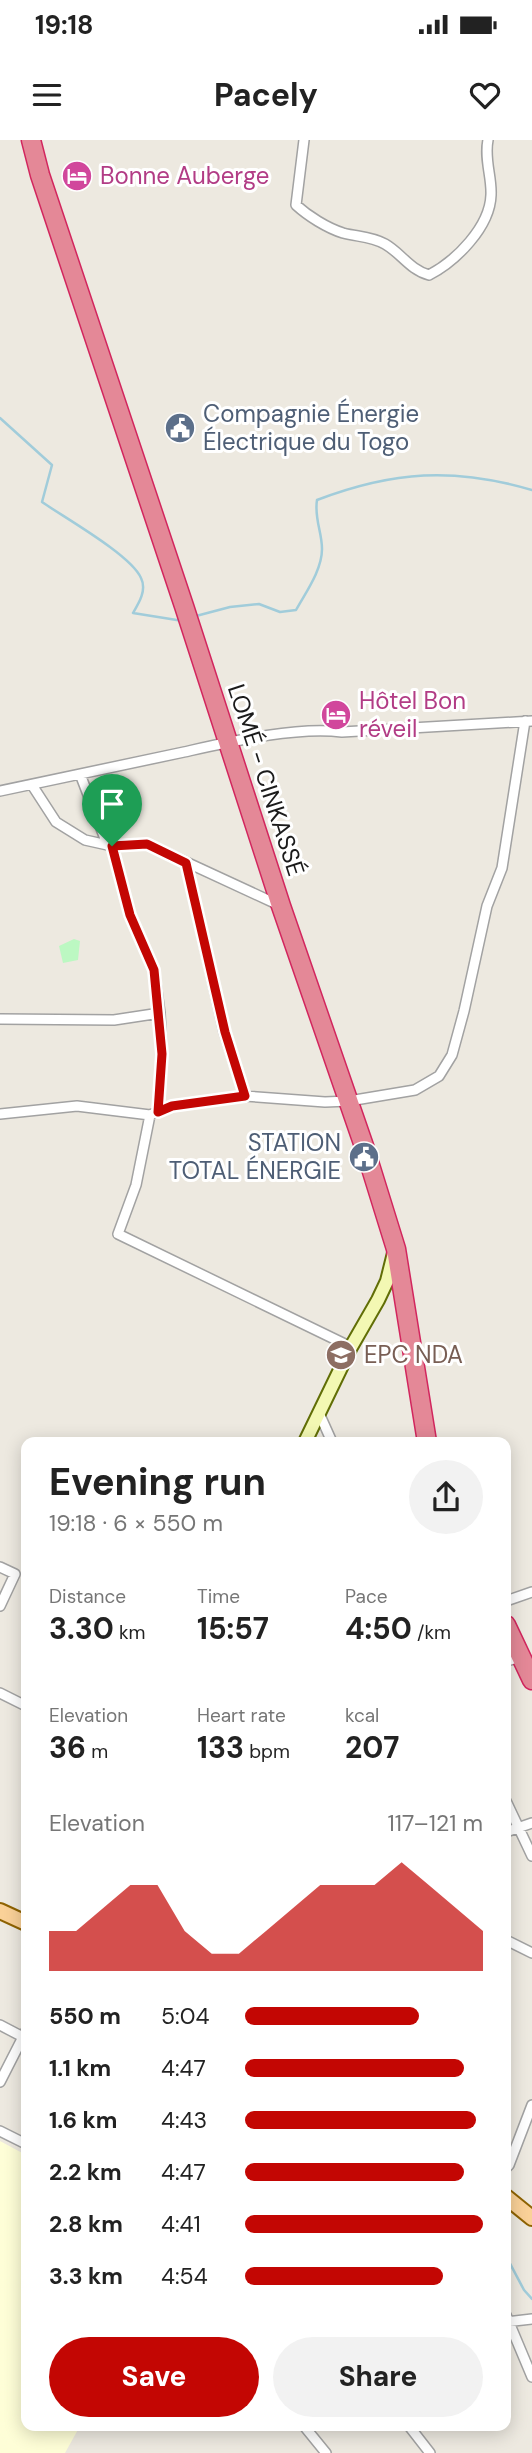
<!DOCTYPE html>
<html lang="en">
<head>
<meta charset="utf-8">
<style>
  body { margin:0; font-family:"DM Sans",sans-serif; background:#f2f2f2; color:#222; height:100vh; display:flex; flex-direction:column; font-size:26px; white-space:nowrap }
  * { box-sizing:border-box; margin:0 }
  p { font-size:23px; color:#767676 }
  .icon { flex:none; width:38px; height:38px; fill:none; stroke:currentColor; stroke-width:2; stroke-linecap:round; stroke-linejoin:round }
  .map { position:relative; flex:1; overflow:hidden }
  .sheet { position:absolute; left:21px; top:1297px; width:490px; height:994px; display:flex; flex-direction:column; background:#fff; border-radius:14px; box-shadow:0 4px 18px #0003 }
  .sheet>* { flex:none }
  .pin { position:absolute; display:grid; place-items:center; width:60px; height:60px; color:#fff; margin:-72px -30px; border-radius:50% 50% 50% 0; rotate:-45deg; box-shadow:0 0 7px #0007 }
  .pin .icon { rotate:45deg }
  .round { display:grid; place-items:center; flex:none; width:74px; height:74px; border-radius:37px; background:#f2f2f2 }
  .summary { display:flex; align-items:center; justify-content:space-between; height:119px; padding:0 28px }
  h1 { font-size:38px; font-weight:700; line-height:52px }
  .metrics { display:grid; grid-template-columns:repeat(3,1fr); gap:10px; height:119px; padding:7px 28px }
  .metrics div { display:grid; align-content:center }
  .metrics b { font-size:30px; font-weight:700 }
  .metrics small { font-size:19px; font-weight:400 }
  .metrics p { font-size:19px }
  .chart { height:196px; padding:14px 28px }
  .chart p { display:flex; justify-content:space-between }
  .chart svg { width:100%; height:126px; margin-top:7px; fill:#c30603; opacity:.7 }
  .button { display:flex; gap:14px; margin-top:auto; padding:14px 28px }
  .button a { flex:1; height:80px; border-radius:42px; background:#c30603; color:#fff; font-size:28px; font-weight:700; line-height:80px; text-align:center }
  .button a+a { background:#f2f2f2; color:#222 }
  ul { padding:0 28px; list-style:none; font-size:23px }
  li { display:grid; grid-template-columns:112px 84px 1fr; align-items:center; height:52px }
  li i { height:18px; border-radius:9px; background:#c30603 }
  .status { display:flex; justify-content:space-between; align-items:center; height:49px; padding:0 35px; background:#fff; direction:ltr }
  .status svg { height:19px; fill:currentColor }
  header { display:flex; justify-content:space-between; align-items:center; height:91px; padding:0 28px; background:#fff; font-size:32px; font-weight:700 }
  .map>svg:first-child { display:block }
  .education { fill:#fefed7 }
  .park { fill:#bcf8c2 }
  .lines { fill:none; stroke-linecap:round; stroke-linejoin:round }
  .stream { stroke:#a1ccda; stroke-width:2.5 }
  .street-casing { stroke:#a2a2a2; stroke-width:12 }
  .secondary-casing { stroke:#616e06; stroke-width:16 }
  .primary-casing { stroke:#8f6302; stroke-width:18 }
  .highway-casing { stroke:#d2265e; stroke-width:21 }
  .street { stroke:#fff; stroke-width:9 }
  .secondary { stroke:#f3f8b3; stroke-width:12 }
  .primary { stroke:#fad198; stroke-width:14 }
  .highway { stroke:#e48897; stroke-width:18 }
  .route-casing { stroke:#fff; stroke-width:14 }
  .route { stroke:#c30603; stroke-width:9 }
  .labels { text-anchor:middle; stroke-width:6; stroke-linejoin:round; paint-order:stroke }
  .hotel-label { font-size:24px; fill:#b23c85; stroke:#fff; text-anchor:start }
  .service-label { font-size:24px; fill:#4e5e75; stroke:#fff; text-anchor:start }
  .street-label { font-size:24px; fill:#1b1b1b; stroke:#fff }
  .education-label { font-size:24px; fill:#785e54; stroke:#fff; text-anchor:start }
</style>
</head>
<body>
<div class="status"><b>19:18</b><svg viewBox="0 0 49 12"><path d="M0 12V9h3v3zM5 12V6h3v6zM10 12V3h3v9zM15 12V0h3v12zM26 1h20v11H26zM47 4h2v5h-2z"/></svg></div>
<header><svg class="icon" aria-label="menu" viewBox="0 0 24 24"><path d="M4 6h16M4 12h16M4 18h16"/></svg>Pacely<svg class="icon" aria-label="heart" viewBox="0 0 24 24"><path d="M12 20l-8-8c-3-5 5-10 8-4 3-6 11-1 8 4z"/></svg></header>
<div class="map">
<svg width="532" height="2313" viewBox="0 0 532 2313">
  <rect width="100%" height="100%" fill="#ede9e0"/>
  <path class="education" d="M 0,2001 L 26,2015 L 26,2286 L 80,2286 L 65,2313 L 0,2313 Z"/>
  <path class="park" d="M 74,799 L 80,801 L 78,820 L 63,823 L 59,806 Z"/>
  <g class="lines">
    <path class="stream" d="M 0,278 L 52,325 L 42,362 C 65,378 131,415 141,438 C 147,450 139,463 133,473 L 183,481
      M 196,476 L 230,467 L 259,464 L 280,472 L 296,470 C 306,452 322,430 322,409 C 322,392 314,378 317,360 C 393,331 454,327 532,350
      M 506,2116 L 524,2150 L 532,2159"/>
    <g class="street-casing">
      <path id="street" d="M 304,0 L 296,65 C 308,76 327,88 343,93 C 358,97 371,96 385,104 C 401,113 410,130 429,135 C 456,121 490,87 491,55 C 492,37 484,19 488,0
        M 80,634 L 107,704
        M 32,645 L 56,682 L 85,700 L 112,706 L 147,704 L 281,766
        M 0,651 C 61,638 122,625 184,612 C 229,602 297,586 342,592 L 532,581
        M 112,706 L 130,775 L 154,830 L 160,873
        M 186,723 L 224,892 L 245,956
        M 0,879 L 114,880 L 160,873 L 162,914 L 158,972
        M 0,974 L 77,966 L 150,975 L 172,966 L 245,956 L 325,962 L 349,961 L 415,950 L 439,936 L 452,915 L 464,871 L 487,766 L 502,728 L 525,581
        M 150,975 L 136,1045 L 118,1094 L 351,1207
        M 319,1273 L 332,1302
        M 0,1427 L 15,1434 L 0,1466
        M 506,1461 L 532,1452
        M 506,1521 L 522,1517
        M 0,1553 L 26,1566
        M 506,1661 L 532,1716
        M 506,1692 L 532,1683
        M 506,1800 L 532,1813
        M 0,1885 L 23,1897
        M 0,1942 L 26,1891
        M 0,1991 L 26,2004
        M 506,2028 L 509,2025 L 532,1965
        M 506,2175 L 532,2237
        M 506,2182 L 532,2179
        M 304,2286 L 326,2313
        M 409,2286 L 430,2313"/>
    </g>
    <g class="secondary-casing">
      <path id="secondary" d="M 305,1302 L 351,1207 L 378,1160 L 387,1141 L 394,1113"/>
    </g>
    <g class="primary-casing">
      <path id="primary" d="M 0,1771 L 26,1783
        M 506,2057 L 532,2078"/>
    </g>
    <g class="highway-casing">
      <path id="highway" d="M 31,0 L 40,35 L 184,466 L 281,766 L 365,1009 L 396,1109 L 427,1302
        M 506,1485 L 532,1540"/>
    </g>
    <use href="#street" class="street"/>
    <use href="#secondary" class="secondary"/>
    <use href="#primary" class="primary"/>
    <use href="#highway" class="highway"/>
  </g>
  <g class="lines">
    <g class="route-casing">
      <path id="route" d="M 147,704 L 186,723 L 225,892 L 245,956 L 172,966 L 158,972 L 162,914 L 154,830 L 130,775 L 112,706 Z"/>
    </g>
    <use href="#route" class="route"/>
  </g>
  <defs>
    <g id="hotel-disc" transform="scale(1.575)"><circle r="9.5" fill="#d1479c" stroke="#fff"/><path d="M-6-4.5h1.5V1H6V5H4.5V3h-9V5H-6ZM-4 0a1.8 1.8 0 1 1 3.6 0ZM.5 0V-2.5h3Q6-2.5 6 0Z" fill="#fff"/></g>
    <g id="civic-disc" transform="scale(1.575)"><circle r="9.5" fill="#5c6f8a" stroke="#fff"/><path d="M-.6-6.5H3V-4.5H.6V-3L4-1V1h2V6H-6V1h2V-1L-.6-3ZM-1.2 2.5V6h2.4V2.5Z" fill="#fff"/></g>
    <g id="school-disc" transform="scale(1.575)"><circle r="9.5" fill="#8d6e63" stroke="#fff"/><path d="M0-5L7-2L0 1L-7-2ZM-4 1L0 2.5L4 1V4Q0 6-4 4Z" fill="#fff"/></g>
  </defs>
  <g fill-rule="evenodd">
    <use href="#hotel-disc" x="77" y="36"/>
    <use href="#civic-disc" x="180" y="288"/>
    <use href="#hotel-disc" x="336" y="575"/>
    <use href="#civic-disc" x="364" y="1017"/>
    <use href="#school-disc" x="341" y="1215"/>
  </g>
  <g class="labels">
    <g class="hotel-label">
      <text x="100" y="44">Bonne Auberge</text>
      <text x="359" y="569">Hôtel Bon<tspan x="359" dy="28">réveil</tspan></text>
    </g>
    <g class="service-label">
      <text x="203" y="282">Compagnie Énergie<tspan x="203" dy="28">Électrique du Togo</tspan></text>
      <text x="341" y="1011" text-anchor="end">STATION<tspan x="341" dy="28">TOTAL ÉNERGIE</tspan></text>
    </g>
    <g class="street-label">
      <text transform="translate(266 640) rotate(72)" y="8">LOMÉ - CINKASSÉ</text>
    </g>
    <g class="education-label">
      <text x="364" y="1223">EPC NDA</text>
    </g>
  </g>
</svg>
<div class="pin" style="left:112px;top:706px;background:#1e9e55"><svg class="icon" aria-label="arrive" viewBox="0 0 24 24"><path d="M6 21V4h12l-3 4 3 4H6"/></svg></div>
<section class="sheet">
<div class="summary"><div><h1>Evening run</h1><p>19:18 · 6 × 550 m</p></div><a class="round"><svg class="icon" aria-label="share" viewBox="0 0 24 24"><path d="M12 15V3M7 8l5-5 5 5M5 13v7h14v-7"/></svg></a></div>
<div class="metrics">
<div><p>Distance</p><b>3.30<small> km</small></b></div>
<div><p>Time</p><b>15:57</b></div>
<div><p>Pace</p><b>4:50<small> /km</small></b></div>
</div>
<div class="metrics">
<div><p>Elevation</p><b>36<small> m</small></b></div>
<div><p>Heart rate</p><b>133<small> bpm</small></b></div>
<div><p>kcal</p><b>207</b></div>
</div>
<div class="chart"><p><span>Elevation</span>117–121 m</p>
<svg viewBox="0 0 160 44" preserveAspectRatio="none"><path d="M0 44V30L10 30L20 22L30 14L40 14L50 30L60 38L70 38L80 30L90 22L100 14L110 14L120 14L130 6L140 14L150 22L160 30V44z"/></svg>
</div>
<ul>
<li><b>550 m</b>5:04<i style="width:73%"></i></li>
<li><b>1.1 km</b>4:47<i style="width:92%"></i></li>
<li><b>1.6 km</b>4:43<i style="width:97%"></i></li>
<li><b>2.2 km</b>4:47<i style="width:92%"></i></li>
<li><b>2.8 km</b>4:41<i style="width:100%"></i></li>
<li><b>3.3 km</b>4:54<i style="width:83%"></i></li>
</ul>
<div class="button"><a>Save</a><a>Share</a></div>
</section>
</div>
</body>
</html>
